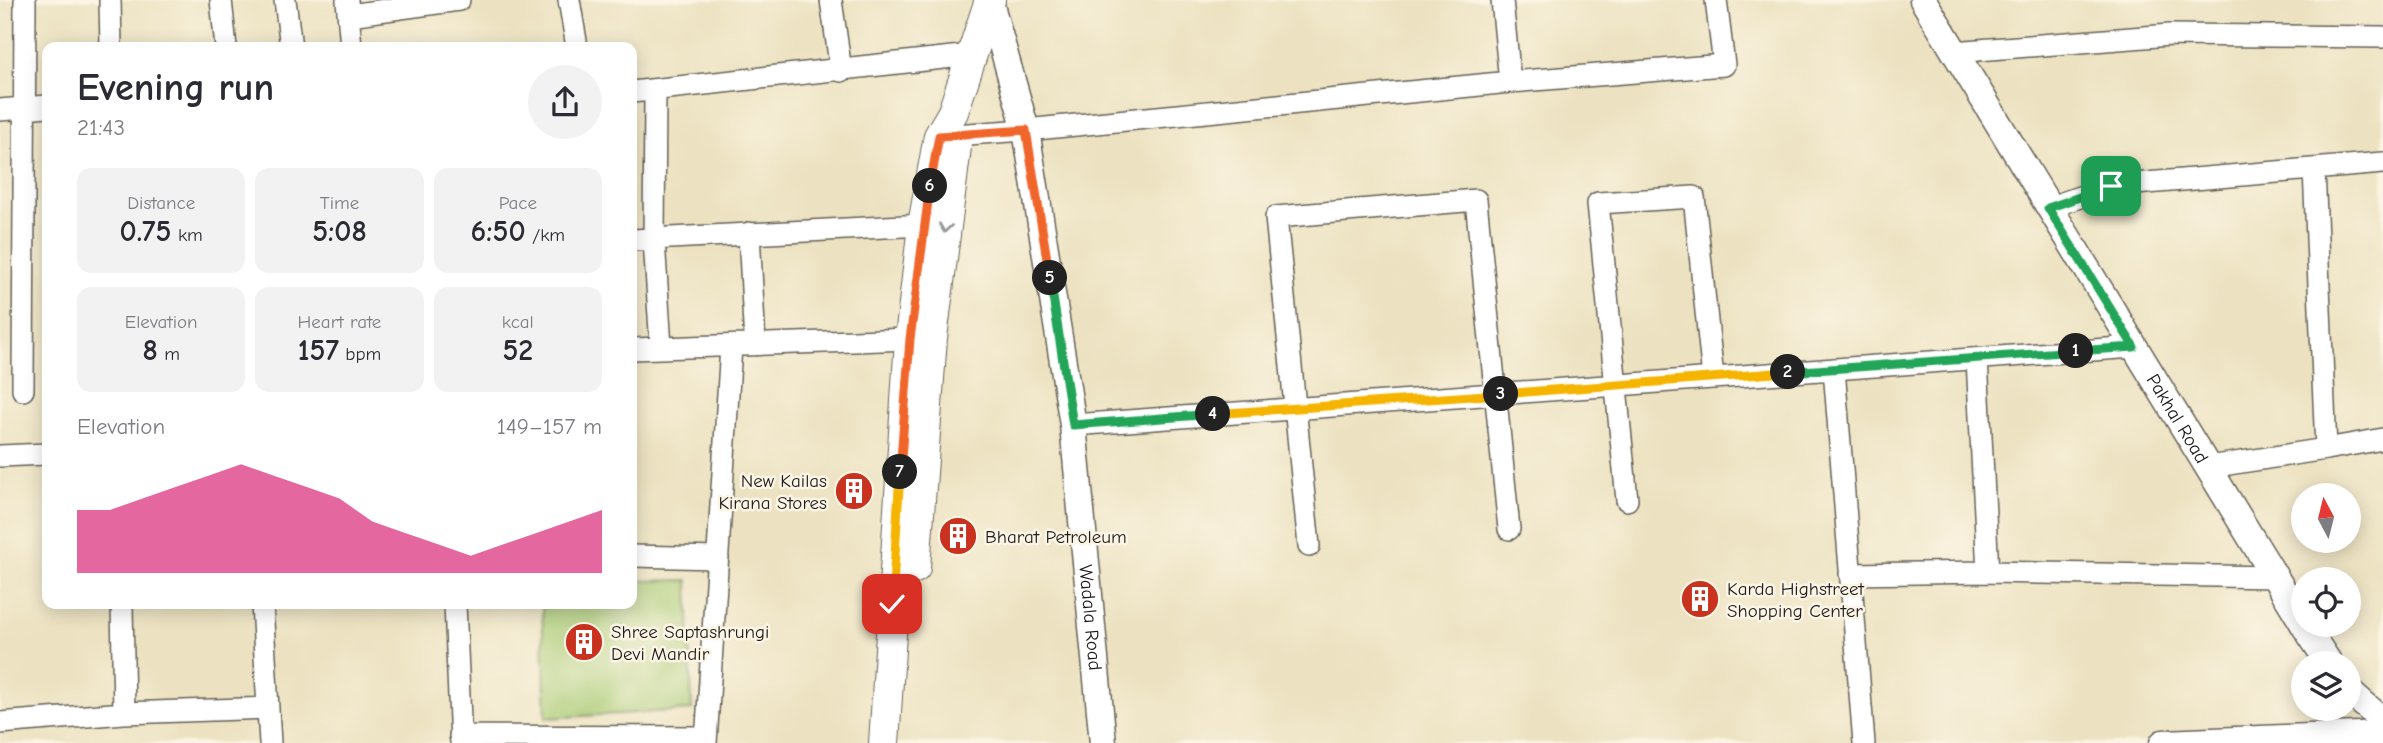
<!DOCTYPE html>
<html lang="en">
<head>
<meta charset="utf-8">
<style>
  body { margin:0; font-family:"Comic Neue",sans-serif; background:#f2f2f3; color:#2b2b33; height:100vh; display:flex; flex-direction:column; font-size:26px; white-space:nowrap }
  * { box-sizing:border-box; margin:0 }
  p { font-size:23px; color:#7c7c81 }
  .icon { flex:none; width:38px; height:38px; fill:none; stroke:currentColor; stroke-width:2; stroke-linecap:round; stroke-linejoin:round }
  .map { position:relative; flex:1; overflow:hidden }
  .drawer { position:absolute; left:42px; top:42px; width:595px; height:567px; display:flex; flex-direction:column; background:#fff; border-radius:14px; box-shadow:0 4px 18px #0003 }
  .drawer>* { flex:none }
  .needle { width:46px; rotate:353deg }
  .controls { position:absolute; left:2291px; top:483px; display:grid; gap:14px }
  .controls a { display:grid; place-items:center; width:70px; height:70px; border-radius:50%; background:#fff; box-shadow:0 4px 18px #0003; font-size:35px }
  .pin { position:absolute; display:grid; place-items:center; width:60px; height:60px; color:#fff; margin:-30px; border-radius:14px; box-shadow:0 4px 10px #0006 }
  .km { position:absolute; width:35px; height:35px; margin:-18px; border-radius:50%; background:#222; color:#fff; font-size:19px; line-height:35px; text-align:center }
  .round { display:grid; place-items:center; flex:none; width:74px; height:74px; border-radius:37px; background:#f2f2f3 }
  .headline { display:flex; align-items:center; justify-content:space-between; height:119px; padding:0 35px }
  h1 { font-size:38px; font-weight:800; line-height:52px }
  .figures { display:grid; grid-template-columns:repeat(3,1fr); gap:10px; height:119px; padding:7px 35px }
  .figures div { display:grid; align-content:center; border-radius:14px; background:#f2f2f3; text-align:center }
  .figures b { font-size:30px; font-weight:800 }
  .figures small { font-size:19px; font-weight:400 }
  .figures p { font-size:19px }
  .chart { height:196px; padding:14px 35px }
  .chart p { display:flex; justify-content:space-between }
  .chart svg { width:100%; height:126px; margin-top:7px; fill:#db2777; opacity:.7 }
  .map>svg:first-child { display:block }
  .green { fill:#a7ca73; stroke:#627348; stroke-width:2 }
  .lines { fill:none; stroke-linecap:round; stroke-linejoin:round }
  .minor-casing { stroke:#656156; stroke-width:24 }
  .tertiary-casing { stroke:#656156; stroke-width:29 }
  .secondary-casing { stroke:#656156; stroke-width:32 }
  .minor { stroke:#fff; stroke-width:21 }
  .tertiary { stroke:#fff; stroke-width:26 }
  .secondary { stroke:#fff; stroke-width:30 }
  .oneway { stroke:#999 }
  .split-1-casing { stroke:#fff; stroke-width:14 }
  .split-2-casing { stroke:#fff; stroke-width:14 }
  .split-3-casing { stroke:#fff; stroke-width:14 }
  .split-4-casing { stroke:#fff; stroke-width:14 }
  .split-5-casing { stroke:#fff; stroke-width:14 }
  .split-6-casing { stroke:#fff; stroke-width:14 }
  .split-7-casing { stroke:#fff; stroke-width:14 }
  .split-8-casing { stroke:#fff; stroke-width:14 }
  .split-1 { stroke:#22a559; stroke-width:9 }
  .split-2 { stroke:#22a559; stroke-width:9 }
  .split-3 { stroke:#f5b400; stroke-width:9 }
  .split-4 { stroke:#f5b400; stroke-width:9 }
  .split-5 { stroke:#22a559; stroke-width:9 }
  .split-6 { stroke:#f0652b; stroke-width:9 }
  .split-7 { stroke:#f0652b; stroke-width:9 }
  .split-8 { stroke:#f5b400; stroke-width:9 }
  .labels { text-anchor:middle; stroke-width:5; stroke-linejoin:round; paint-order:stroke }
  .street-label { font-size:19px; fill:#1c1c1c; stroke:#fcf5e5 }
  .poi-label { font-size:19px; fill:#1c1c1c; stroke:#fcf5e5; text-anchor:start }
</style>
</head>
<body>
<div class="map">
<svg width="2383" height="743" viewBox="0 0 2383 743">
  <rect width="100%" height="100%" fill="#fcf5e5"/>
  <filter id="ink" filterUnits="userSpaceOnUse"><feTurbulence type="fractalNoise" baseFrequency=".0143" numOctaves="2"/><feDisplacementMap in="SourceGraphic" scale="14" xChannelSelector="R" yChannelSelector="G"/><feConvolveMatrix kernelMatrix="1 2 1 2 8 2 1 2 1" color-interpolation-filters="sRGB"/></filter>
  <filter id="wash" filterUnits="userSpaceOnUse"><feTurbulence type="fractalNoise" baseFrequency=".00686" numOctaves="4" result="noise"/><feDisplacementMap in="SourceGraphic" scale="28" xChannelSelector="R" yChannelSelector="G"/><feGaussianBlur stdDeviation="1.57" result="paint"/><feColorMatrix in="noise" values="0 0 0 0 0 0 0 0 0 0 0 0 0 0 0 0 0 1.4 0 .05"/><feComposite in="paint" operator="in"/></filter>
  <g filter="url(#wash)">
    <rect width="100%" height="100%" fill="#ece2c1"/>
    <path class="green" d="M 688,580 L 692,710 L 546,718 L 542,604 L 632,604 L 632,581 Z"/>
  </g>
  <g filter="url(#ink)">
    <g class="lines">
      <g class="minor-casing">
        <path id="minor" d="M 110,0 L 111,47
          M 221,0 L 226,47
          M 285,0 L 291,47
          M 347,0 L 351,47
          M 569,0 L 577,47
          M 831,0 L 841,71
          M 349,15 L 459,0
          M 1952,52 L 2170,35 L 2383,37
          M 1510,82 L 1724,65 L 1716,0
          M 655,90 L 654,240 L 661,347
          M 632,92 L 971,55
          M 0,110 L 47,106
          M 939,136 L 1026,130 L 1510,82 L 1502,0
          M 2048,208 L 2111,186 L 2383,163
          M 749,233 L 755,345
          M 632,240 L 923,225
          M 632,349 L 910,339
          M 1977,359 L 1988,572 L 2275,577
          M 1834,369 L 1864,743
          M 23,390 L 25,0
          M 1073,425 L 2134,347
          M 2326,449 L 2383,439
          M 0,456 L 47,454
          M 2209,467 L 2326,449 L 2314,169
          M 1627,500 L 1598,203 L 1694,197 L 1713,378
          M 1309,546 L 1276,217 L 1476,200 L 1509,529
          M 632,556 L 718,558
          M 1850,574 L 1988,572
          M 122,604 L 124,713
          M 262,604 L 270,743
          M 455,604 L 461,743
          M 0,723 L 124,713 L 268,708
          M 460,736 L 706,737
          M 706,743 L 731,346"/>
      </g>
      <g class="tertiary-casing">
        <g id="tertiary">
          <path id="s1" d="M 1923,0 L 2303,623"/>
          <path id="s2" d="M 990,2 L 1026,130 L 1073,425 L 1103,743"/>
          <path d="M 2304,625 L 2329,663"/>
          <path d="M 2348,690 L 2383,721"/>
          <path d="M 2163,743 L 2383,734"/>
        </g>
      </g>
      <g class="secondary-casing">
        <path id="secondary" d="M 915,568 L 932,338 L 956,147
          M 884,743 L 910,339 L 923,225 L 939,136 L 953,112 L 990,0"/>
      </g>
      <use href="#minor" class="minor"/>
      <use href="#tertiary" class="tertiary"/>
      <use href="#secondary" class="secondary"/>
    </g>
    <defs><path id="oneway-chevron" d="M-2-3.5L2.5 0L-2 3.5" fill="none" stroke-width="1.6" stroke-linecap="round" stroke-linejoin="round" transform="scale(1.75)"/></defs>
    <use class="oneway" href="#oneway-chevron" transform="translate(945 228) rotate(98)"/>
  </g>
  <g class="lines" filter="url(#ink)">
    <g class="split-1-casing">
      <path id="split-1" d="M 2076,351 L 2134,347 L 2048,208 L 2111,186"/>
    </g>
    <g class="split-2-casing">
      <path id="split-2" d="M 1788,372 L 2076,351"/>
    </g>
    <g class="split-3-casing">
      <path id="split-3" d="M 1501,394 L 1788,372"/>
    </g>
    <g class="split-4-casing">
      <path id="split-4" d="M 1213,414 L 1501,394"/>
    </g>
    <g class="split-5-casing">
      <path id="split-5" d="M 1050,278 L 1073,425 L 1213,414"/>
    </g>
    <g class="split-6-casing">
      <path id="split-6" d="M 930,186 L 939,136 L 1026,130 L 1050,278"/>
    </g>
    <g class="split-7-casing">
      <path id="split-7" d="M 900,472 L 910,339 L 930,186"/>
    </g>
    <g class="split-8-casing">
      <path id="split-8" d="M 892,604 L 900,472"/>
    </g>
    <use href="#split-1" class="split-1"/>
    <use href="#split-2" class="split-2"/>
    <use href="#split-3" class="split-3"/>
    <use href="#split-4" class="split-4"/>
    <use href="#split-5" class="split-5"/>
    <use href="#split-6" class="split-6"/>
    <use href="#split-7" class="split-7"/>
    <use href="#split-8" class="split-8"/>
  </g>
  <defs>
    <g id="building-disc" transform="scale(2.0125)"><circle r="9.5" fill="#c8321e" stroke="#fcf5e5"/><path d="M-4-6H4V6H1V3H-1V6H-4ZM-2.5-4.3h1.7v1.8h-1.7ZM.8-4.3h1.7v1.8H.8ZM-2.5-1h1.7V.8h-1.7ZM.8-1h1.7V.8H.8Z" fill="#fff"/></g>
  </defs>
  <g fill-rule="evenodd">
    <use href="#building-disc" x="854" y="491"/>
    <use href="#building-disc" x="958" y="536"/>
    <use href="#building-disc" x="1700" y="599"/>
    <use href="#building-disc" x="584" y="642"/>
  </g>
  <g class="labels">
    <g class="street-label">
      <text dy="7" stroke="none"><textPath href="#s1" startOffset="490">Pakhal Road</textPath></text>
      <text dy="7" stroke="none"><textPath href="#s2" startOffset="625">Wadala Road</textPath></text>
    </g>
    <g class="poi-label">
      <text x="827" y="487" text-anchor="end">New Kailas<tspan x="827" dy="22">Kirana Stores</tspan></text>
      <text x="985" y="543">Bharat Petroleum</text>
      <text x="1727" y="595">Karda Highstreet<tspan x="1727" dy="22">Shopping Center</tspan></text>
      <text x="611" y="638">Shree Saptashrungi<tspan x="611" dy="22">Devi Mandir</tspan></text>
    </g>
  </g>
</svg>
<div class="controls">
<a><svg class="needle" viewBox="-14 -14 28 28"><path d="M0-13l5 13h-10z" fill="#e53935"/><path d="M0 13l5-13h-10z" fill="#7c7c81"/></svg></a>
<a><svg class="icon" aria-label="locate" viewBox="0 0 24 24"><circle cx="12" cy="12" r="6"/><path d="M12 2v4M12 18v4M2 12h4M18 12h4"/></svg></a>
<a><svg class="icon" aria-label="layers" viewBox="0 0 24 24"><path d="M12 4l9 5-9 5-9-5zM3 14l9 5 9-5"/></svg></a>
</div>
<div class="pin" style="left:2111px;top:186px;background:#1e9e55"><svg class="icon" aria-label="arrive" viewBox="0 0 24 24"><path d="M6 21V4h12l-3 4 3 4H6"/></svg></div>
<div class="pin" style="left:892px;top:604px;background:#d93025"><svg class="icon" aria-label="check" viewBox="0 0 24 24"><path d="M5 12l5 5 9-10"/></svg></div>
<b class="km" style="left:2076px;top:351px">1</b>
<b class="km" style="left:1788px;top:372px">2</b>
<b class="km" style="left:1501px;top:394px">3</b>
<b class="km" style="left:1213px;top:414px">4</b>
<b class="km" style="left:1050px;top:278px">5</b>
<b class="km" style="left:930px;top:186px">6</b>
<b class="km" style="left:900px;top:472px">7</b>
<section class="drawer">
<div class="headline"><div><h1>Evening run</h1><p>21:43</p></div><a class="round"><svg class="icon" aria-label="share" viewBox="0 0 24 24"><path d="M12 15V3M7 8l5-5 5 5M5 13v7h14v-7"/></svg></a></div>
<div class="figures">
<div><p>Distance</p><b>0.75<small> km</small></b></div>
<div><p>Time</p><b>5:08</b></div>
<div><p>Pace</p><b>6:50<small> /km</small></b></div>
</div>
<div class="figures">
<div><p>Elevation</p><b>8<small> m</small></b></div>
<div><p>Heart rate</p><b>157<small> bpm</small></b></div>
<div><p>kcal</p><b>52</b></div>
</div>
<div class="chart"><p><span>Elevation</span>149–157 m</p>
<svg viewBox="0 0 160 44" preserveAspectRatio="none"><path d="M0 44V22L10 22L20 18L30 14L40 10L50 6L60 10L70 14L80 18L90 26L100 30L110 34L120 38L130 34L140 30L150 26L160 22V44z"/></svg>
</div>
</section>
</div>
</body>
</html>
